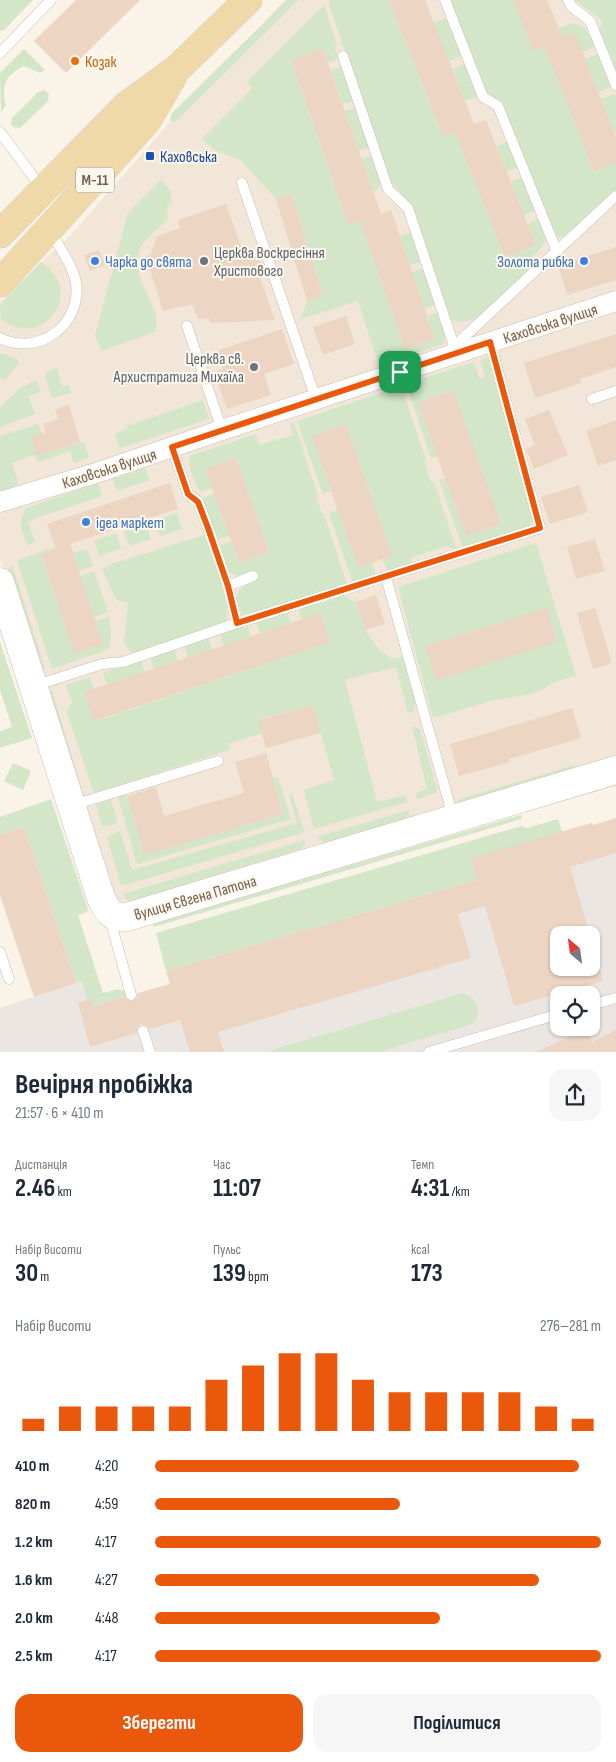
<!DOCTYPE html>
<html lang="uk">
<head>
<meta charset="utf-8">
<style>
  body { margin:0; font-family:"Sofia Sans Condensed",sans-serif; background:#f6f6f7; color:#1f2937; height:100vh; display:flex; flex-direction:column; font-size:19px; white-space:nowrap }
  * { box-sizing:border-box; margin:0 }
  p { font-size:16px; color:#747a83 }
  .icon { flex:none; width:28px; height:28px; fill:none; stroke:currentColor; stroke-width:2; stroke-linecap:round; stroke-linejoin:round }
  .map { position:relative; height:1052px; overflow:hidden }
  .details { display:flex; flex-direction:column; background:#fff; flex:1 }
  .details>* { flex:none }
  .needle { width:32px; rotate:331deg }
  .controls { position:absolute; left:550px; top:926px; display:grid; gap:10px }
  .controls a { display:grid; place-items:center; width:50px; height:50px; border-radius:10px; background:#fff; box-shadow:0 1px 4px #0004; font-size:25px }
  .pin { position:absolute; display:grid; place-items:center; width:42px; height:42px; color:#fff; margin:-21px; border-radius:10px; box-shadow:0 2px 8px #0006 }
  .round { display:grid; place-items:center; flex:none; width:52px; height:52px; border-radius:15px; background:#f6f6f7 }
  .head { display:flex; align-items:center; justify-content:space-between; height:85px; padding:0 15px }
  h1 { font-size:28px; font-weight:700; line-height:38px }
  .metrics { display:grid; grid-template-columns:repeat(3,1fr); gap:8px; height:85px; padding:5px 15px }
  .metrics div { display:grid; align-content:center }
  .metrics b { font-size:25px; font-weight:700 }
  .metrics small { font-size:14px; font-weight:400 }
  .metrics p { font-size:14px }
  .chart { height:140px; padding:10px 15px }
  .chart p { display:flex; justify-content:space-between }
  .chart svg { width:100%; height:90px; margin-top:5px; stroke:#ea580c; stroke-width:6 }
  .primary-button { display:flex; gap:10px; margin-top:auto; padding:10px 15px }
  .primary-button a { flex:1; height:58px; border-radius:15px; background:#ea580c; color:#fff; font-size:20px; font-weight:700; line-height:58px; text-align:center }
  .primary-button a+a { background:#f6f6f7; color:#1f2937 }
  ul { padding:0 15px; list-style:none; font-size:16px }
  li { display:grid; grid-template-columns:80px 60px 1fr; align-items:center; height:38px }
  li i { height:12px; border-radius:6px; background:#ea580c }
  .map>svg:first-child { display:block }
  .residential { fill:#f1e6d8 }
  .industrial { fill:#ebe6e1; fill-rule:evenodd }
  .green { fill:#d3e6c8 }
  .building { fill:#ecd5c3 }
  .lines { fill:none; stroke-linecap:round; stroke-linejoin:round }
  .lane-casing { stroke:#cbbcaf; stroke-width:11 }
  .street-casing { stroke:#cbbcaf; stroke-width:21 }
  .secondary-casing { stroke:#cdbdad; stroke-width:29 }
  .primary-casing { stroke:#d7d2ce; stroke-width:29 }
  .lane { stroke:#fff; stroke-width:10 }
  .street { stroke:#fff; stroke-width:20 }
  .secondary { stroke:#fff; stroke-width:28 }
  .primary { stroke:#f0d9a9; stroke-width:28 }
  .route-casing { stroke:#fff; stroke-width:10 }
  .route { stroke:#ea580c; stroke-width:6 }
  .food-dot { fill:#e8710a; stroke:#fdf8ee; stroke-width:2 }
  .transit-dot { fill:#1a4fb4; stroke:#fdf8ee; stroke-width:2 }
  .shop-dot { fill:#3f7fe0; stroke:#fdf8ee; stroke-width:2 }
  .worship-dot { fill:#6b7280; stroke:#fdf8ee; stroke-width:2 }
  .labels { text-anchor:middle; stroke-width:4; stroke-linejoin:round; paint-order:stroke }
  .shield { fill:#fdf8ee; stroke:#9b8c7f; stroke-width:1 }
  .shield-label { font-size:15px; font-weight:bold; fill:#715d4f }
  .food-label { font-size:16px; fill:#c56008; stroke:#fdf8ee; text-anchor:start }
  .transit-label { font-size:16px; fill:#164399; stroke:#fdf8ee; text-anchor:start }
  .worship-label { font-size:16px; fill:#5b616d; stroke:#fdf8ee; text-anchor:start }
  .shop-label { font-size:16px; fill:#366cbe; stroke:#fdf8ee; text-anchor:start }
  .street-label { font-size:16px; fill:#715d4f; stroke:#fdf8ee }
</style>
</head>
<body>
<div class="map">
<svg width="616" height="1052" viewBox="0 0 616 1052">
  <rect width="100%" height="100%" fill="#faf4e8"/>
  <path class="residential" d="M 285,0 L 616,0 L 616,756 L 323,843 L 192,885 L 121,902 L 113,898 L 0,558 L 0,301 L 71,235 L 176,115 Z"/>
  <path class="industrial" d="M 616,818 L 616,1052 L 0,1052 L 0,1008 L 82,981 L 87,1000 L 91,999 L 93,1006 L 170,984 L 166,971 L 477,880 L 471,858 L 592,823 L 599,845 ZM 559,935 L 591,935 L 591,968 L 559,968 ZM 559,995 L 591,995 L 591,1028 L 559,1028 Z"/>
  <path class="green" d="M 0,0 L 33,0 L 4,30 L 0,31 Z
    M 287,0 L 298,0 L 174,123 L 170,120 L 172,113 Z
    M 330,0 L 389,0 L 443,136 L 455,132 L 505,257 L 536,245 L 528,224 L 539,218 C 551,249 545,241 527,263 L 528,269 L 525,275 C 509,290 475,333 451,319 L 448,315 L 413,210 L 407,200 L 390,180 L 329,5 Z
    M 449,0 L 513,0 L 533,50 L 544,46 L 594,172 L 616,163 L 616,191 L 566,236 L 558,237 L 554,234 L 501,102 L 486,92 Z
    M 575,0 L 616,0 L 616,74 L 599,31 L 599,29 L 603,23 L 599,18 Z
    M 324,5 L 337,45 L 334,47 L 339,58 L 328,63 L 323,49 L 291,61 L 348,225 L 360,221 L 405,349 L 435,339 L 428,316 L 438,312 L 445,331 L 444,344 L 379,365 L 358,301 L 301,319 L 307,301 L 323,295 L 292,194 L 276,199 L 241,160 L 215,150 L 202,139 L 250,91 L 252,88 L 247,82 Z
    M 446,18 L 461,56 L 449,61 L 434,23 Z
    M 573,23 C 586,25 591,36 595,47 L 582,52 L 563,38 L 559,28 Z
    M 24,49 L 45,70 L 40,73 L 24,66 C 6,75 0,85 6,105 L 1,112 L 0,73 Z
    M 598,54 L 611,87 L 598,92 L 585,59 Z
    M 465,64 L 478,96 L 465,101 L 453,69 Z
    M 342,67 L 353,101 L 343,104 L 331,70 Z
    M 44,90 L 49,94 L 48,101 L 20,128 L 13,127 L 11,124 L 12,118 L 38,92 Z
    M 615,94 L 616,98 L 616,131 L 614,132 L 601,99 Z
    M 356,107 L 370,147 L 359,151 L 345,111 Z
    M 508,141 L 518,167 L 507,171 L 497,146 Z
    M 373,155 L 380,181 L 378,189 L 373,192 L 362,159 Z
    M 522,177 L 535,211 L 524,215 L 511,181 Z
    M 161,180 L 170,190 L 172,204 L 167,206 L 168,219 C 160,227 150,234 143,244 C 126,267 151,294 156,317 C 157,322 156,327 155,332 L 101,351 L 95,335 L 128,213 Z
    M 413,232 L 422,261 L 410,265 L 400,236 Z
    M 41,262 C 87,291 43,352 1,319 L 0,305 Z
    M 424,268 L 436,305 L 425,309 L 412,272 Z
    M 0,353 L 18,359 L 18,364 L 4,381 L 0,378 Z
    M 488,357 L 533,515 L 530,526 L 467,546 L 462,546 L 439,480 L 445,478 L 466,536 L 500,524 L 452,390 L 418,403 L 437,456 L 431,458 L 406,384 L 474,362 L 480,379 L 485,377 L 480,360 Z
    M 57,368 L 62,386 L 69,385 L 71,393 L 52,398 L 45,375 L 47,372 Z
    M 36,380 L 41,392 L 28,396 L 35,414 L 0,427 L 0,408 L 18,389 Z
    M 401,386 L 426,460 L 424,461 L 431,482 L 434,482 L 456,548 L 454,549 L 446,546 L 413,557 L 410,563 L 387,571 L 383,560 L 392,556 L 346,424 L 312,436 L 331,491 L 323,494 L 297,421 Z
    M 203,400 L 209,419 L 120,448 L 115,433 L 127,429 L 127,426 Z
    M 294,422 L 318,496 L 316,497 L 322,514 L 324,514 L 347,584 L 249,616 C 242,615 240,612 238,606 C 232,589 248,583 260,577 L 257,571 L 237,576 L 229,572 L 218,546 L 231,541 L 239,563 L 269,552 L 236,458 L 205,469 L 212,488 L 200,492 C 194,481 189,469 189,456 L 256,434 L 259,445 L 293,435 L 290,424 Z
    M 38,424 L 42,434 L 31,437 L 37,455 L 84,442 L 89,458 L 74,463 L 70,451 L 38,462 L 34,455 L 12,463 L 18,481 L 17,485 L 3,491 L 0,491 L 0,436 Z
    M 145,468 L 149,480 L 117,491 L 113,479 Z
    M 98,483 L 102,496 L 28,521 L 35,542 L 27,545 C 22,530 17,523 26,508 Z
    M 214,494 L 229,536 L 216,540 L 201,498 Z
    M 338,510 L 358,568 L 372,563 L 376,574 L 353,583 L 329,513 Z
    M 177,513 L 182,529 L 160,536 L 155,520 Z
    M 146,523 L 151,539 L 129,546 L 124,531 Z
    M 116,533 L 121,549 L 99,556 L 94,541 Z
    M 205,535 C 212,554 232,605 226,623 L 137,654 C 130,653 127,648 124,642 L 128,604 L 127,602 L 118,601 L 116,599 L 102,569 L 114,563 Z
    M 536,543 L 576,676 L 551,683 L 546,688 L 531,694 L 491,701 L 433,718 L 398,587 Z
    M 55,547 L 56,549 L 41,554 L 74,654 L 103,644 L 95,621 L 109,617 L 111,635 L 109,648 L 107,650 L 52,669 L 17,560 Z
    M 87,549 L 93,566 L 79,571 L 73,553 Z
    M 12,564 L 45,669 L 41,669 L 7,571 Z
    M 94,571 L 108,612 L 94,617 L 80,576 Z
    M 340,594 L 356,602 L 365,630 L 381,652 L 385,653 L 391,659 L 402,657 L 415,701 L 414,711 L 408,713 L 396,667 L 345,680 L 377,802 L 406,795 L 407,802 L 314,829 L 304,790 L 334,780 L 313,705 L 259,719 L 262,733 L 230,743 L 229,750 L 94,793 L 67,712 L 72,702 L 66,685 L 90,677 L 94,689 L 95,721 L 330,642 L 321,613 L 302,620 L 298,608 L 318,601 L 319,604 L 332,600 L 334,597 Z
    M 287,611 L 291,623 L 260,633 L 256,622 Z
    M 247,625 L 251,636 L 224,646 L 220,634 Z
    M 208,638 L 212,649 L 188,658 L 184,646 Z
    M 0,642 L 32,738 L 0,748 L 0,731 L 12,727 L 0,690 Z
    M 174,649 L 178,661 L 154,669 L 150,657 Z
    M 141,660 L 145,672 L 107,685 L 103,673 Z
    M 52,690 L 84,796 L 76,794 L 48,695 Z
    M 412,726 L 419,728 L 421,733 L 437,789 L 436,793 L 418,799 L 416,796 L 417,793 L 427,789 Z
    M 13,763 L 31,771 L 23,790 L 4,781 Z
    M 575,765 L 574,770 L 460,803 L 456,800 Z
    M 278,777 L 291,819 L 137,864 L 118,797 L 126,794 L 144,854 L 283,814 L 273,778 Z
    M 292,794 L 305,832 L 121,886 L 107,837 L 120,831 L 132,870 L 297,823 L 289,795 Z
    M 51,799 L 88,909 L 87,912 L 78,915 L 103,993 L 118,989 L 124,991 L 127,996 L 93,1006 L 91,999 L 87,1000 L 82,981 L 76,983 L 24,827 L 0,835 L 0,817 Z
    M 111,800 L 118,824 L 102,826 L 96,804 Z
    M 409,810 L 409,816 L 403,820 L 331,842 L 325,843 L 316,837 Z
    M 521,815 L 522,819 L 154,927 L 153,923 Z
    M 558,819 L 562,832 L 477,880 L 166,971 L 156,933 L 521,826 L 527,828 Z
    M 305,840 L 305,845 L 301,849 L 128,902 L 123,894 Z
    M 463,993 C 478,998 483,1012 472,1024 L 379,1052 L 271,1052 L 272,1050 Z"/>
  <path class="building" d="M 76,0 L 140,0 L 66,73 L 34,41 Z
    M 389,0 L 425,0 L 474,124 L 486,120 L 536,245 L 505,257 L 455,132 L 443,136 Z
    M 513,0 L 547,0 L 563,38 L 575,33 L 616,137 L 616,163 L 594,172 L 544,46 L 533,51 Z
    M 323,49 L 381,214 L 391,210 L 435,339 L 405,349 L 360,221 L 348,225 L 291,60 Z
    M 292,194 L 323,296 L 307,301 L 276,199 Z
    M 226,204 L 243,252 L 251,253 L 259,258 L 262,265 L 260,278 L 275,320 L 211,323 L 209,319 L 198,318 L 192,304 L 163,311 L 146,257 L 151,254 L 155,241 L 158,236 L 180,228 L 178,220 Z
    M 616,247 L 616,280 L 567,295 L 558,265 Z
    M 99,250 L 105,265 L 90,271 L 84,255 Z
    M 346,316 L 355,344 L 323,355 L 313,327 Z
    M 282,329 L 294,364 L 264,374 L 271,395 L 227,409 L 214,372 L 223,369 L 216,351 Z
    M 616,334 L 616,367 L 580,379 L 581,383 L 535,398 L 524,363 Z
    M 453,390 L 501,524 L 466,536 L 418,403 Z
    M 69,405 L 80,442 L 37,456 L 31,437 L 46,433 L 43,424 L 58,419 L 55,409 Z
    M 549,410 L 568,455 L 534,469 L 526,449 L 535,445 L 525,419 Z
    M 616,420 L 616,460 L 598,466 L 586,431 Z
    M 346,424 L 392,556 L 358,568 L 312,436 Z
    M 236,458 L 269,552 L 239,563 L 205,469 Z
    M 170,483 L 178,509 L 70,544 L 103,644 L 74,654 L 41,554 L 56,549 L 47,524 Z
    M 579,485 L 588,512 L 550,524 L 541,497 Z
    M 595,539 L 605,571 L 576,579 L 567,547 Z
    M 376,595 L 385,624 L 365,630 L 356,602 Z
    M 547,608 L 557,642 L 436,680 L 425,646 Z
    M 595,608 L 612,663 L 593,669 L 577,613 Z
    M 321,613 L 330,642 L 94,721 L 84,692 Z
    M 313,705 L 321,733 L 266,748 L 258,720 Z
    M 572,708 L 581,738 L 509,759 L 510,762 L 459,776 L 450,744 Z
    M 266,753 L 283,814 L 144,855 L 127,796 L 156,787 L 164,816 L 244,793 L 235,762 Z
    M 616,818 L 616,853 L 570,867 L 590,935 L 559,935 L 559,968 L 599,968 L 603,981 L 514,1006 L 485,906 L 458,914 L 471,958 L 218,1032 L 224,1052 L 190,1052 L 180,1020 L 150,1029 L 147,1026 L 141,1024 L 138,1027 L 137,1033 L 90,1047 L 78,1003 L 91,999 L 93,1006 L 124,997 L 129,1001 L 133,1001 L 137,997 L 138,993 L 170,984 L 166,971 L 477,880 L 471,858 L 592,823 L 593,825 Z
    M 24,827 L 76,983 L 34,997 L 0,895 L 0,835 Z
    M 586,1029 L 592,1042 L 616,1030 L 616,1052 L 536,1052 Z"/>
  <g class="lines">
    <g class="lane-casing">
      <path id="lane" d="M 445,0 L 483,97 L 498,106 L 557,252
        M 568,0 L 571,6 L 590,21 L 616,85
        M 0,53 L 51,0
        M 343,56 L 388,189 L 408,208 L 454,346
        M 0,132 L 43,190
        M 242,183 L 316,399
        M 187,326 L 222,430
        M 0,338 C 38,357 82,325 76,283 C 73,265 59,247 50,231
        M 451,349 L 616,196
        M 592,399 L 616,391
        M 172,447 L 188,494 L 198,501 L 208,528 L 228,586 L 237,623
        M 386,577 L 453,817
        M 228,586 L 253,576
        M 34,686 L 102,664 L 123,662 L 237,623 L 540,528 L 490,342
        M 73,805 L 218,761
        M 110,919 L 131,995
        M 0,952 L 9,979
        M 591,1005 L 616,998
        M 143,1031 L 150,1052
        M 429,1052 L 559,1014"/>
    </g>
    <g class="street-casing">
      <path id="street" d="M 0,502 L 96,473 L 222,430 L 616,301"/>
    </g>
    <g class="secondary-casing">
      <path id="secondary" d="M 0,582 L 101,898 C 108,912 110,918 127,917 L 616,770"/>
    </g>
    <g class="primary-casing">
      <path id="primary" d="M 0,234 L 127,105 L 178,68 L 248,0
        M 0,283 L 147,121 L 173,76"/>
    </g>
    <use href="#lane" class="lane"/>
    <use href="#street" class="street"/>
    <use href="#secondary" class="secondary"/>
    <use href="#primary" class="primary"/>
  </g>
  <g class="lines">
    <g class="route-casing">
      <path id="route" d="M 490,342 L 540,528 L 237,623 L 228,586 L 208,528 L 198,502 L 188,494 L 172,447 Z"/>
    </g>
    <use href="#route" class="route"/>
  </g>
  <circle class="food-dot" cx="75" cy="61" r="5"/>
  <rect class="transit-dot" x="145" y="151" width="10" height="10" rx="2.5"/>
  <g class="shop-dot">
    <circle cx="95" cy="261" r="5"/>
    <circle cx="584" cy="261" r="5"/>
    <circle cx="86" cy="522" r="5"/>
  </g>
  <g class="worship-dot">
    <circle cx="204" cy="261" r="5"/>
    <circle cx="254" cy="367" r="5"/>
  </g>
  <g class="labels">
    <rect class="shield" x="76" y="167.5" width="38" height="25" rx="4"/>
    <g class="shield-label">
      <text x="95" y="185">М-11</text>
    </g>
    <g class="food-label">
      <text x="85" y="67">Козак</text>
    </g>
    <g class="transit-label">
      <text x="160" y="162">Каховська</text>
    </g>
    <g class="worship-label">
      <text x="214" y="258">Церква Воскресіння<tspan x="214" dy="18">Христового</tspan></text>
      <text x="244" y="364" text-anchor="end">Церква св.<tspan x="244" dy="18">Архистратига Михаїла</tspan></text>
    </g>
    <g class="shop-label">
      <text x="105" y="267">Чарка до свята</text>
      <text x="574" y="267" text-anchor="end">Золота рибка</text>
      <text x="96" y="528">ідеа маркет</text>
    </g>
    <g class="street-label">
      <text transform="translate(550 323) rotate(-18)" y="6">Каховська вулиця</text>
      <text transform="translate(109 468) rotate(-18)" y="6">Каховська вулиця</text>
      <text transform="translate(195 897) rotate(-16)" y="6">вулиця Євгена Патона</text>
    </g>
  </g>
</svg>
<div class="controls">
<a><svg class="needle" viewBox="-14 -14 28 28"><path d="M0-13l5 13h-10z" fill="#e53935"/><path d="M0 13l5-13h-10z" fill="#747a83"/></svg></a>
<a><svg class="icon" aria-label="locate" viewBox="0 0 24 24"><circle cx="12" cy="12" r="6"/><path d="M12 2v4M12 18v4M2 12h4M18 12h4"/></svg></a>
</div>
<div class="pin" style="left:400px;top:372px;background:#1e9e55"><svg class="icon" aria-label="arrive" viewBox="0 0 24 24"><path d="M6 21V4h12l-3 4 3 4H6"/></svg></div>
</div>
<section class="details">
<div class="head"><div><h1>Вечірня пробіжка</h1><p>21:57 · 6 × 410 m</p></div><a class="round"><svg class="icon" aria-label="share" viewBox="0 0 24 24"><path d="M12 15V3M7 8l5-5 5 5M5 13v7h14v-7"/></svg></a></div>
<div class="metrics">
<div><p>Дистанція</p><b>2.46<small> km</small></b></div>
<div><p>Час</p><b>11:07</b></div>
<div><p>Темп</p><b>4:31<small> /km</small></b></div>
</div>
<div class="metrics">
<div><p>Набір висоти</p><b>30<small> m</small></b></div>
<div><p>Пульс</p><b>139<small> bpm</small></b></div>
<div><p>kcal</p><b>173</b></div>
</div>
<div class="chart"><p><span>Набір висоти</span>276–281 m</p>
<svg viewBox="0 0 160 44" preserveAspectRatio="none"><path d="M5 44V38M15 44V32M25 44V32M35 44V32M45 44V32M55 44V19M65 44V12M75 44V6M85 44V6M95 44V19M105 44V25M115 44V25M125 44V25M135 44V25M145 44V32M155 44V38"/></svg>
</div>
<ul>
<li><b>410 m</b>4:20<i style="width:95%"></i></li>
<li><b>820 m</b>4:59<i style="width:55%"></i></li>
<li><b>1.2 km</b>4:17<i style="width:100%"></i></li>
<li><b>1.6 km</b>4:27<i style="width:86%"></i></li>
<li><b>2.0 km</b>4:48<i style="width:64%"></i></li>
<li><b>2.5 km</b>4:17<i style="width:100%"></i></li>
</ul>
<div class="primary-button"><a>Зберегти</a><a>Поділитися</a></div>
</section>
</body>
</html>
